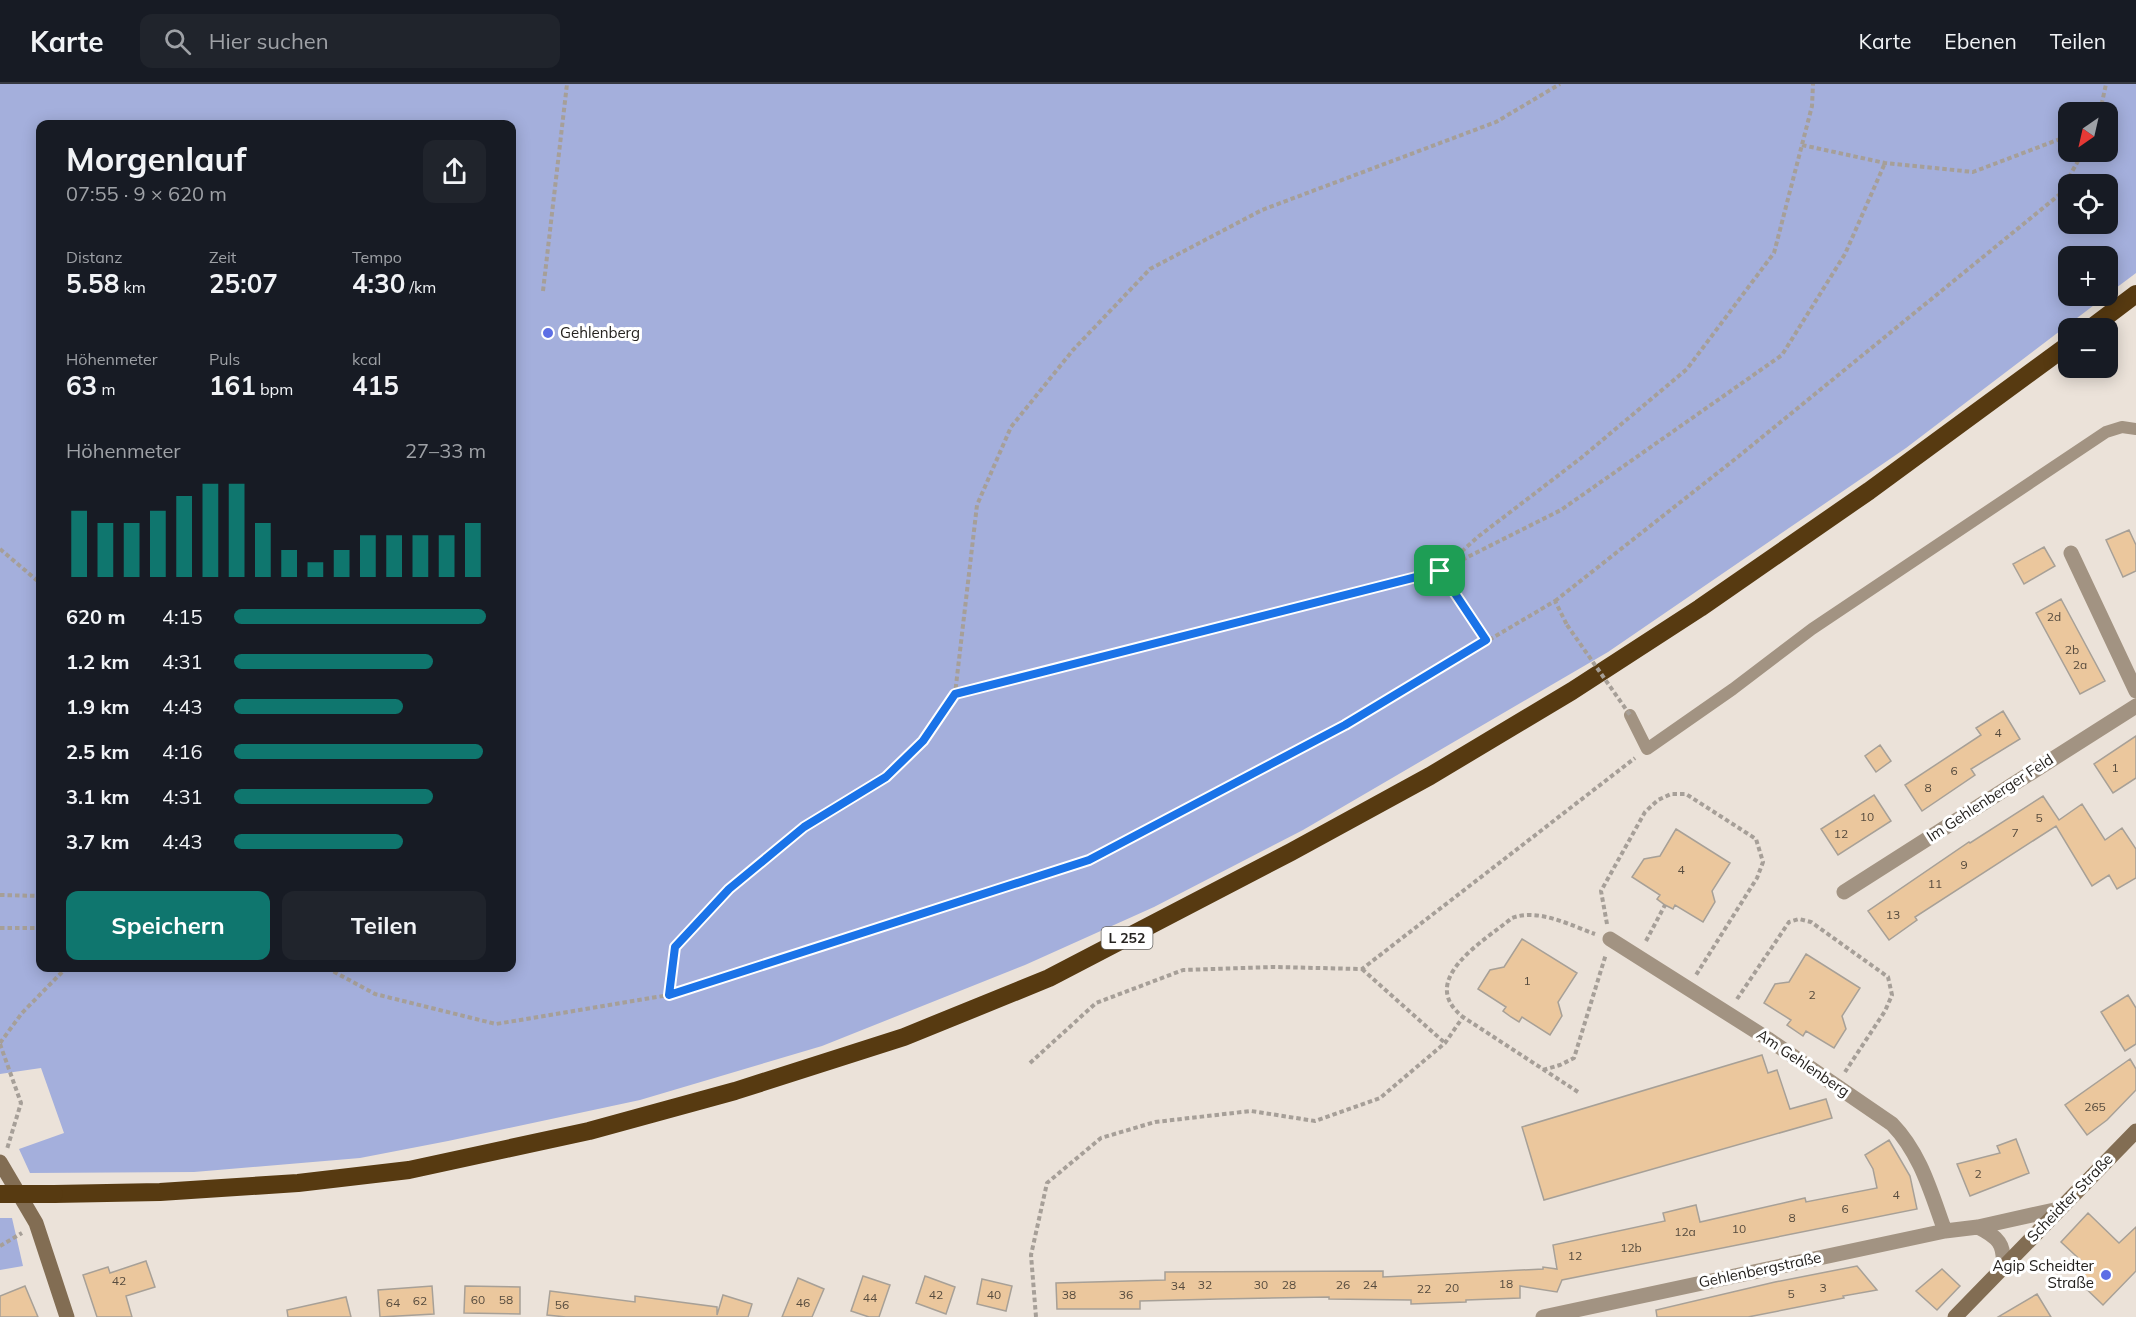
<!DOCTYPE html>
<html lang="de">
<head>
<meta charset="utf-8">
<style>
  body { margin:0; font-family:Mulish,sans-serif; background:#20242c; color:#f1f3f6; height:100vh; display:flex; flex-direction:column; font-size:22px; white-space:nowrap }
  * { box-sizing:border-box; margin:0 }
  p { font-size:20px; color:#9ea1a6 }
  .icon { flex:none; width:33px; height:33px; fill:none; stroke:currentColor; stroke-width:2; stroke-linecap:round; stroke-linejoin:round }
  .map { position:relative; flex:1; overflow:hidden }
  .panel { position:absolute; left:36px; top:36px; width:480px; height:852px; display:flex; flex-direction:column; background:#171b24; border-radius:12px; box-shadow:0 3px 15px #0003 }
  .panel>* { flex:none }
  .needle { width:39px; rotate:214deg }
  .controls { position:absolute; left:2058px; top:18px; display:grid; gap:12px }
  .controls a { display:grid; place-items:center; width:60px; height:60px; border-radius:12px; background:#171b24; box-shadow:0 3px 15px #0003; font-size:30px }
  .pin { position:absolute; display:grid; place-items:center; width:51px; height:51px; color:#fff; margin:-26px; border-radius:12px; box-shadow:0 3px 9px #0006 }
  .round { display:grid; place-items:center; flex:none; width:63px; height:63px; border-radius:12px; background:#20242c }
  .headline { display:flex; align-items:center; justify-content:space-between; height:102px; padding:0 30px }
  h1 { font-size:33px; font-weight:700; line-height:45px }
  .figures { display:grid; grid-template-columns:repeat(3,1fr); gap:9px; height:102px; padding:6px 30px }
  .figures div { display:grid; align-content:center }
  .figures b { font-size:26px; font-weight:700 }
  .figures small { font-size:16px; font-weight:400 }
  .figures p { font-size:16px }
  .chart { height:168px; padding:12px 30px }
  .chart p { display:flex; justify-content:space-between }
  .chart svg { width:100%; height:108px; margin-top:6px; stroke:#0f766e; stroke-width:6 }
  .action { display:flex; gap:12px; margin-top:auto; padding:12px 30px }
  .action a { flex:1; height:69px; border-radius:12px; background:#0f766e; color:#fff; font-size:24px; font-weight:700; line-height:69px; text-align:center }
  .action a+a { background:#20242c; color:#f1f3f6 }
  ul { padding:0 30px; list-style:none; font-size:20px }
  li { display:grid; grid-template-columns:96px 72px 1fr; align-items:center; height:45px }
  li i { height:15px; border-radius:8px; background:#0f766e }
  header { display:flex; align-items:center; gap:36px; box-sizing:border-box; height:84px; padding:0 30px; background:#171b24; border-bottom:2px solid #363941 }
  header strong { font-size:28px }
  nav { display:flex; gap:33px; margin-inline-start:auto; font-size:21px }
  .search { width:420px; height:54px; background:#20242c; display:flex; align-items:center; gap:15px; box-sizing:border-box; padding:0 21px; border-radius:12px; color:#9ea1a6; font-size:22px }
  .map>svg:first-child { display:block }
  .green { fill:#a4afdc; fill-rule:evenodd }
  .building { fill:#ebc79d; stroke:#a7a097; stroke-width:1.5 }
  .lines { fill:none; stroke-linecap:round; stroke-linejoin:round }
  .path { stroke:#a69f98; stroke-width:4; stroke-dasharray:4.5 3; stroke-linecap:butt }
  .lane { stroke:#a29382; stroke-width:12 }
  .street { stroke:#a29382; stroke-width:15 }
  .secondary { stroke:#826d53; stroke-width:15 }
  .highway { stroke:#573a11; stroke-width:18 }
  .path-bridge { stroke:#a69f98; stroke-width:4; stroke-dasharray:4.5 3; stroke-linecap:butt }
  .highway-bridge { stroke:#573a11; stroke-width:18 }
  .route-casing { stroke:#fff; stroke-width:12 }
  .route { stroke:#1a73e8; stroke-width:8 }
  .poi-dot { fill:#5d6ee5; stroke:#fff; stroke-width:2 }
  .labels { text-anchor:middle; stroke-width:6; stroke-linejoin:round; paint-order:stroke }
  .number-label { font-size:12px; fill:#564b3e }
  .shield { fill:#fff; stroke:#666462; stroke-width:1.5 }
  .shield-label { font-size:14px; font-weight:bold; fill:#25221f }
  .poi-label { font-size:15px; fill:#25221f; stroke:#fff; text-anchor:start }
  .street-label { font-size:15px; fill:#25221f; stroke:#fff }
</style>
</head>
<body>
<header>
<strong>Karte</strong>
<div class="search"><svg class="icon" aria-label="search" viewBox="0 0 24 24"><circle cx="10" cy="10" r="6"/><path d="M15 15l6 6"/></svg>Hier suchen</div>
<nav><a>Karte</a><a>Ebenen</a><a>Teilen</a></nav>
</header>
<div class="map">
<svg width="2136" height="1233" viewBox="0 0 2136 1233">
  <rect width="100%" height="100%" fill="#ebe2d9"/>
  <path class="green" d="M 0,0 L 2136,0 L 2136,189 L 2108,210 L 2108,172 L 2068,172 L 2068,212 L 2106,212 L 1906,364 L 1608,568 L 1303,746 L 1154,823 L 1025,881 L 822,962 L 640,1016 L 448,1057 L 360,1074 L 194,1088 L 30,1089 L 19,1065 L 64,1049 L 41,984 L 0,990 ZM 2068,28 L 2108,28 L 2108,68 L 2068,68 ZM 40,40 L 512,40 L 512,884 L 40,884 ZM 2068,100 L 2108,100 L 2108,140 L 2068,140 Z
    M 0,1134 L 12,1134 L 23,1182 L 0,1186 Z"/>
  <path class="building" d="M 2129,446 L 2136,461 L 2136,487 L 2123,493 L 2106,456 Z
    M 2044,463 L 2055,482 L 2024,500 L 2013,480 Z
    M 2061,515 L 2105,597 L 2080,610 L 2036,529 Z
    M 2003,627 L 2020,655 L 1971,685 L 1975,691 L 1922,727 L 1905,701 L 1981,651 L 1976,644 Z
    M 2136,652 L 2136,694 L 2113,709 L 2094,680 Z
    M 1880,661 L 1891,677 L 1876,688 L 1865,672 Z
    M 1874,711 L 1891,737 L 1838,771 L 1821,745 Z
    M 2043,712 L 2059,736 L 2082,720 L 2105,756 L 2122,744 L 2136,765 L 2136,794 L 2117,805 L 2109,791 L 2092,802 L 2056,742 L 1915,833 L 1917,836 L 1889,856 L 1868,827 L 1969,758 L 1970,759 Z
    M 1676,745 L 1730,779 L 1712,807 L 1715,818 L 1703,838 L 1675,821 L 1673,825 L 1665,821 L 1657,815 L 1660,811 L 1632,793 L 1644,775 L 1660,772 Z
    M 1522,855 L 1577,889 L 1558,918 L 1562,932 L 1550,951 L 1522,933 L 1519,938 L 1511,933 L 1503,927 L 1506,923 L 1478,905 L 1490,886 L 1504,883 Z
    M 1806,870 L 1860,904 L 1842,932 L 1846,945 L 1834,964 L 1806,947 L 1803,952 L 1787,941 L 1791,936 L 1764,919 L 1775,900 L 1789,898 Z
    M 2128,911 L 2136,924 L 2136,960 L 2125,967 L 2101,928 Z
    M 1762,971 L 1768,989 L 1777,986 L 1790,1025 L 1826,1015 L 1832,1034 L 1544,1116 L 1522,1043 Z
    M 2130,975 L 2136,985 L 2136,1006 L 2107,1036 L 2087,1051 L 2065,1021 Z
    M 2016,1055 L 2029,1089 L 1970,1112 L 1957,1080 L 2000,1069 L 1997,1062 Z
    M 1889,1056 L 1910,1092 L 1917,1125 L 1562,1196 L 1557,1208 L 1520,1202 L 1520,1214 L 1466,1216 L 1466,1218 L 1411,1220 L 1411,1216 L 1329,1215 L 1329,1213 L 1219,1215 L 1140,1217 L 1140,1225 L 1057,1225 L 1056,1199 L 1165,1196 L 1165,1188 L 1383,1187 L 1383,1193 L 1543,1185 L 1543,1183 L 1557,1185 L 1553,1161 L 1665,1137 L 1663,1129 L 1696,1121 L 1700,1138 L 1805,1114 L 1806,1118 L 1877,1104 L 1873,1085 L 1865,1071 Z
    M 2088,1129 L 2119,1159 L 2136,1143 L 2136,1187 L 2103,1221 L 2077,1196 L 2089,1184 L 2061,1158 Z
    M 146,1177 L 155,1203 L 126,1212 L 132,1233 L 97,1233 L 83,1191 L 108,1183 L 110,1189 Z
    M 1857,1182 L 1877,1206 L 1843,1212 L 1844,1214 L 1748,1233 L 1657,1233 L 1656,1226 L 1775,1198 Z
    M 1942,1185 L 1960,1202 L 1937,1226 L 1916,1207 Z
    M 863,1192 L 890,1201 L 879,1233 L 869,1233 L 851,1227 Z
    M 925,1192 L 955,1203 L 946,1230 L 916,1219 Z
    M 798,1194 L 824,1205 L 812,1233 L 782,1233 Z
    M 982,1195 L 1012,1202 L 1006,1227 L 977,1220 Z
    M 25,1202 L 38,1233 L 0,1233 L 0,1212 Z
    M 432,1202 L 434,1230 L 380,1233 L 378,1206 Z
    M 465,1202 L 520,1203 L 520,1230 L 464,1229 Z
    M 550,1207 L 635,1218 L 635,1212 L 717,1223 L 717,1231 L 723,1211 L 752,1220 L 748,1233 L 566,1233 L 547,1231 Z
    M 2037,1210 L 2051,1233 L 1998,1233 Z
    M 346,1213 L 351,1233 L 288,1233 L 287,1226 Z"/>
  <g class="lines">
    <path class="path" d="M 2100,28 L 2106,0
      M 1802,61 L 1885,79 L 1973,88 L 2068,52
      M 543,207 L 567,0
      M 0,465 L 40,499
      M 1555,517 L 1739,372 L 2059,111 L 2083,68
      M 1487,556 L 1440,487 L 1479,452 L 1581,374 L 1687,285 L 1774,169 L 1812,22 L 1813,0
      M 955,610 L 1440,487 L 1561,426 L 1782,271 L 1845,170 L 1885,79
      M 0,811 L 40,812
      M 1607,840 L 1601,807 L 1645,728 L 1658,716 L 1671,710 L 1686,710 L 1756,755 L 1763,778 L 1757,794 L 1696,891
      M 0,844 L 40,844
      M 1646,857 L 1665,821
      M 327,884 L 375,910 L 496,940 L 669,911 L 1089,775 L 1345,641 L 1555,517 L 1567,541
      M 1362,885 L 1445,959
      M 669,911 L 675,863 L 730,805 L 804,743 L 886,693 L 923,657 L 955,610 L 977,421 L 1011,343 L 1073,266 L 1150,185 L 1262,126 L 1496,38 L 1560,0
      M 1737,915 L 1789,838 L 1799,835 L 1811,838 L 1888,893 L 1892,911 L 1885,927 L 1845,988
      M 0,959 L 22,929 L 66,884
      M 0,960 L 21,1019 L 7,1065
      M 1030,979 L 1096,919 L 1183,886 L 1274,883 L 1362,885 L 1635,674
      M 1543,986 L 1560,981 L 1574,974 L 1606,870
      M 1578,1008 L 1463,933 C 1416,896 1484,857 1512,834 C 1538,824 1570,841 1595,850
      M 0,1162 L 22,1149
      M 1036,1233 L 1031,1171 L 1047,1099 L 1101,1054 L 1155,1038 L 1251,1027 L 1315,1037 L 1380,1014 L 1445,959 L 1463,933"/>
    <path class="lane" d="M 1630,631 L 1647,665 L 1733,605 L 1812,545 L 2106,348 L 2122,343 L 2136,345"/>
    <path class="street" d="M 2071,469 L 2136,607
      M 1844,808 L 2136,622
      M 1610,855 L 1768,955 L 1892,1040 C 1921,1070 1931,1109 1945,1147
      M 1978,1143 C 1998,1153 2005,1160 2003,1183
      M 1543,1233 L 1945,1147 L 1978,1143 L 2059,1125"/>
    <path class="secondary" d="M 0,1078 L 36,1139 L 67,1233
      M 1955,1233 L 2136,1047"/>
    <path class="highway" d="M 2091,244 L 2136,210
      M 54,1110 L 160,1108 L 298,1099 L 409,1086 L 589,1047 L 735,1007 L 904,953 L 1049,894 L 1291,768 L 1430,692 L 1572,607 L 1700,524 L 1869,407 L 2068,261"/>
    <path class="path-bridge" d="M 1567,541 L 1630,631"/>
    <path class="highway-bridge" d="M 0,1110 L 54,1110"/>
  </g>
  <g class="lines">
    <g class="route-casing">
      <path id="route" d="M 1440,487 L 1486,556 L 1345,641 L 1089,776 L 669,911 L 675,863 L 729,805 L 804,743 L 886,693 L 923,657 L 955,610 Z"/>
    </g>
    <use href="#route" class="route"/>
  </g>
  <g class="poi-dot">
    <circle cx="548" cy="249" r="6"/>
    <circle cx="2106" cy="1191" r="6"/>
  </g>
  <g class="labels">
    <g class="number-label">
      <text x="2054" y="537">2d</text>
      <text x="2072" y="570">2b</text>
      <text x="2080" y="585">2a</text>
      <text x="1998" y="653">4</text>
      <text x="2115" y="688">1</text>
      <text x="1954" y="691">6</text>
      <text x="1928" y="708">8</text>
      <text x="1867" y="737">10</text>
      <text x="2039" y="738">5</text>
      <text x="2015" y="753">7</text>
      <text x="1841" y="754">12</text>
      <text x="1964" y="785">9</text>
      <text x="1681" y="790">4</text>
      <text x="1935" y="804">11</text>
      <text x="1893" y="835">13</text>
      <text x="1527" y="901">1</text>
      <text x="1812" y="915">2</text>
      <text x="2095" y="1027">265</text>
      <text x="1978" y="1094">2</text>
      <text x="1896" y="1115">4</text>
      <text x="1845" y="1129">6</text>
      <text x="1792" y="1138">8</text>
      <text x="1739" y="1149">10</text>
      <text x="1685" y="1152">12a</text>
      <text x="1631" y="1168">12b</text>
      <text x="1575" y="1176">12</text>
      <text x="119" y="1201">42</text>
      <text x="1506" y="1204">18</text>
      <text x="1205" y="1205">32</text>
      <text x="1261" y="1205">30</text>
      <text x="1289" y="1205">28</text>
      <text x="1343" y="1205">26</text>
      <text x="1370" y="1205">24</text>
      <text x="1178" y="1206">34</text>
      <text x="1452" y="1208">20</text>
      <text x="1823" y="1208">3</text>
      <text x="1424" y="1209">22</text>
      <text x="1791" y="1214">5</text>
      <text x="936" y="1215">42</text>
      <text x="994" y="1215">40</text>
      <text x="1069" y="1215">38</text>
      <text x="1126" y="1215">36</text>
      <text x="870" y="1218">44</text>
      <text x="478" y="1220">60</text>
      <text x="506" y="1220">58</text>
      <text x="420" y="1221">62</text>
      <text x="393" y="1223">64</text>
      <text x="803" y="1223">46</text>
      <text x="562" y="1225">56</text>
    </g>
    <rect class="shield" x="1101.5" y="843" width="51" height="22" rx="4.5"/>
    <g class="shield-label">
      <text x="1127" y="859">L 252</text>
    </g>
    <g class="poi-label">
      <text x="560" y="254">Gehlenberg</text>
      <text x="2094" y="1187" text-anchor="end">Agip Scheidter<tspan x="2094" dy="17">Straße</tspan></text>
    </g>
    <g class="street-label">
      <text transform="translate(1990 714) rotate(-33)" y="5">Im Gehlenberger Feld</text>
      <text transform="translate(1803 979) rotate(34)" y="5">Am Gehlenberg</text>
      <text transform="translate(2070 1114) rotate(-46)" y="5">Scheidter Straße</text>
      <text transform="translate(1760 1186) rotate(-12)" y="5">Gehlenbergstraße</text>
    </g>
  </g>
</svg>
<div class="controls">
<a><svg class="needle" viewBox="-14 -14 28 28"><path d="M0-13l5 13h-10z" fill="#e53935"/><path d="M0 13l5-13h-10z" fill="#9ea1a6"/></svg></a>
<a><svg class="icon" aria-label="locate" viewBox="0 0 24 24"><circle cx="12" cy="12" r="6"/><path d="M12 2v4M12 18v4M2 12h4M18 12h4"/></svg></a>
<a>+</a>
<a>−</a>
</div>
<div class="pin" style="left:1440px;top:487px;background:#1e9e55"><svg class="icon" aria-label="arrive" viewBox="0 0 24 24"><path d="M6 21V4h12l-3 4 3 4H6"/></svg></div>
<section class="panel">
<div class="headline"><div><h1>Morgenlauf</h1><p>07:55 · 9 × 620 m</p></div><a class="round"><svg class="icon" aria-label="share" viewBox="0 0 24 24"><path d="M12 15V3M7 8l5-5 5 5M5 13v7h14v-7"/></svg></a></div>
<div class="figures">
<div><p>Distanz</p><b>5.58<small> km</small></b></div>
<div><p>Zeit</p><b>25:07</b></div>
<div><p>Tempo</p><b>4:30<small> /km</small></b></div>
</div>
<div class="figures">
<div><p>Höhenmeter</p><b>63<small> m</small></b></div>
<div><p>Puls</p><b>161<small> bpm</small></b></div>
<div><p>kcal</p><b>415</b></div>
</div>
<div class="chart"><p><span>Höhenmeter</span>27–33 m</p>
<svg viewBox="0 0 160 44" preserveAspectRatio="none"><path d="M5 44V17M15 44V22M25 44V22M35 44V17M45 44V11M55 44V6M65 44V6M75 44V22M85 44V33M95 44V38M105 44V33M115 44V27M125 44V27M135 44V27M145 44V27M155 44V22"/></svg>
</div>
<ul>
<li><b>620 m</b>4:15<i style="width:100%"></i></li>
<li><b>1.2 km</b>4:31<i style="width:79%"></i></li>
<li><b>1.9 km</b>4:43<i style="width:67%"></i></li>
<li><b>2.5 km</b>4:16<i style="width:99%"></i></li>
<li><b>3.1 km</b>4:31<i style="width:79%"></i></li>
<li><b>3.7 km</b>4:43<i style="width:67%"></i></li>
</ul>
<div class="action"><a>Speichern</a><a>Teilen</a></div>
</section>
</div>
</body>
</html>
